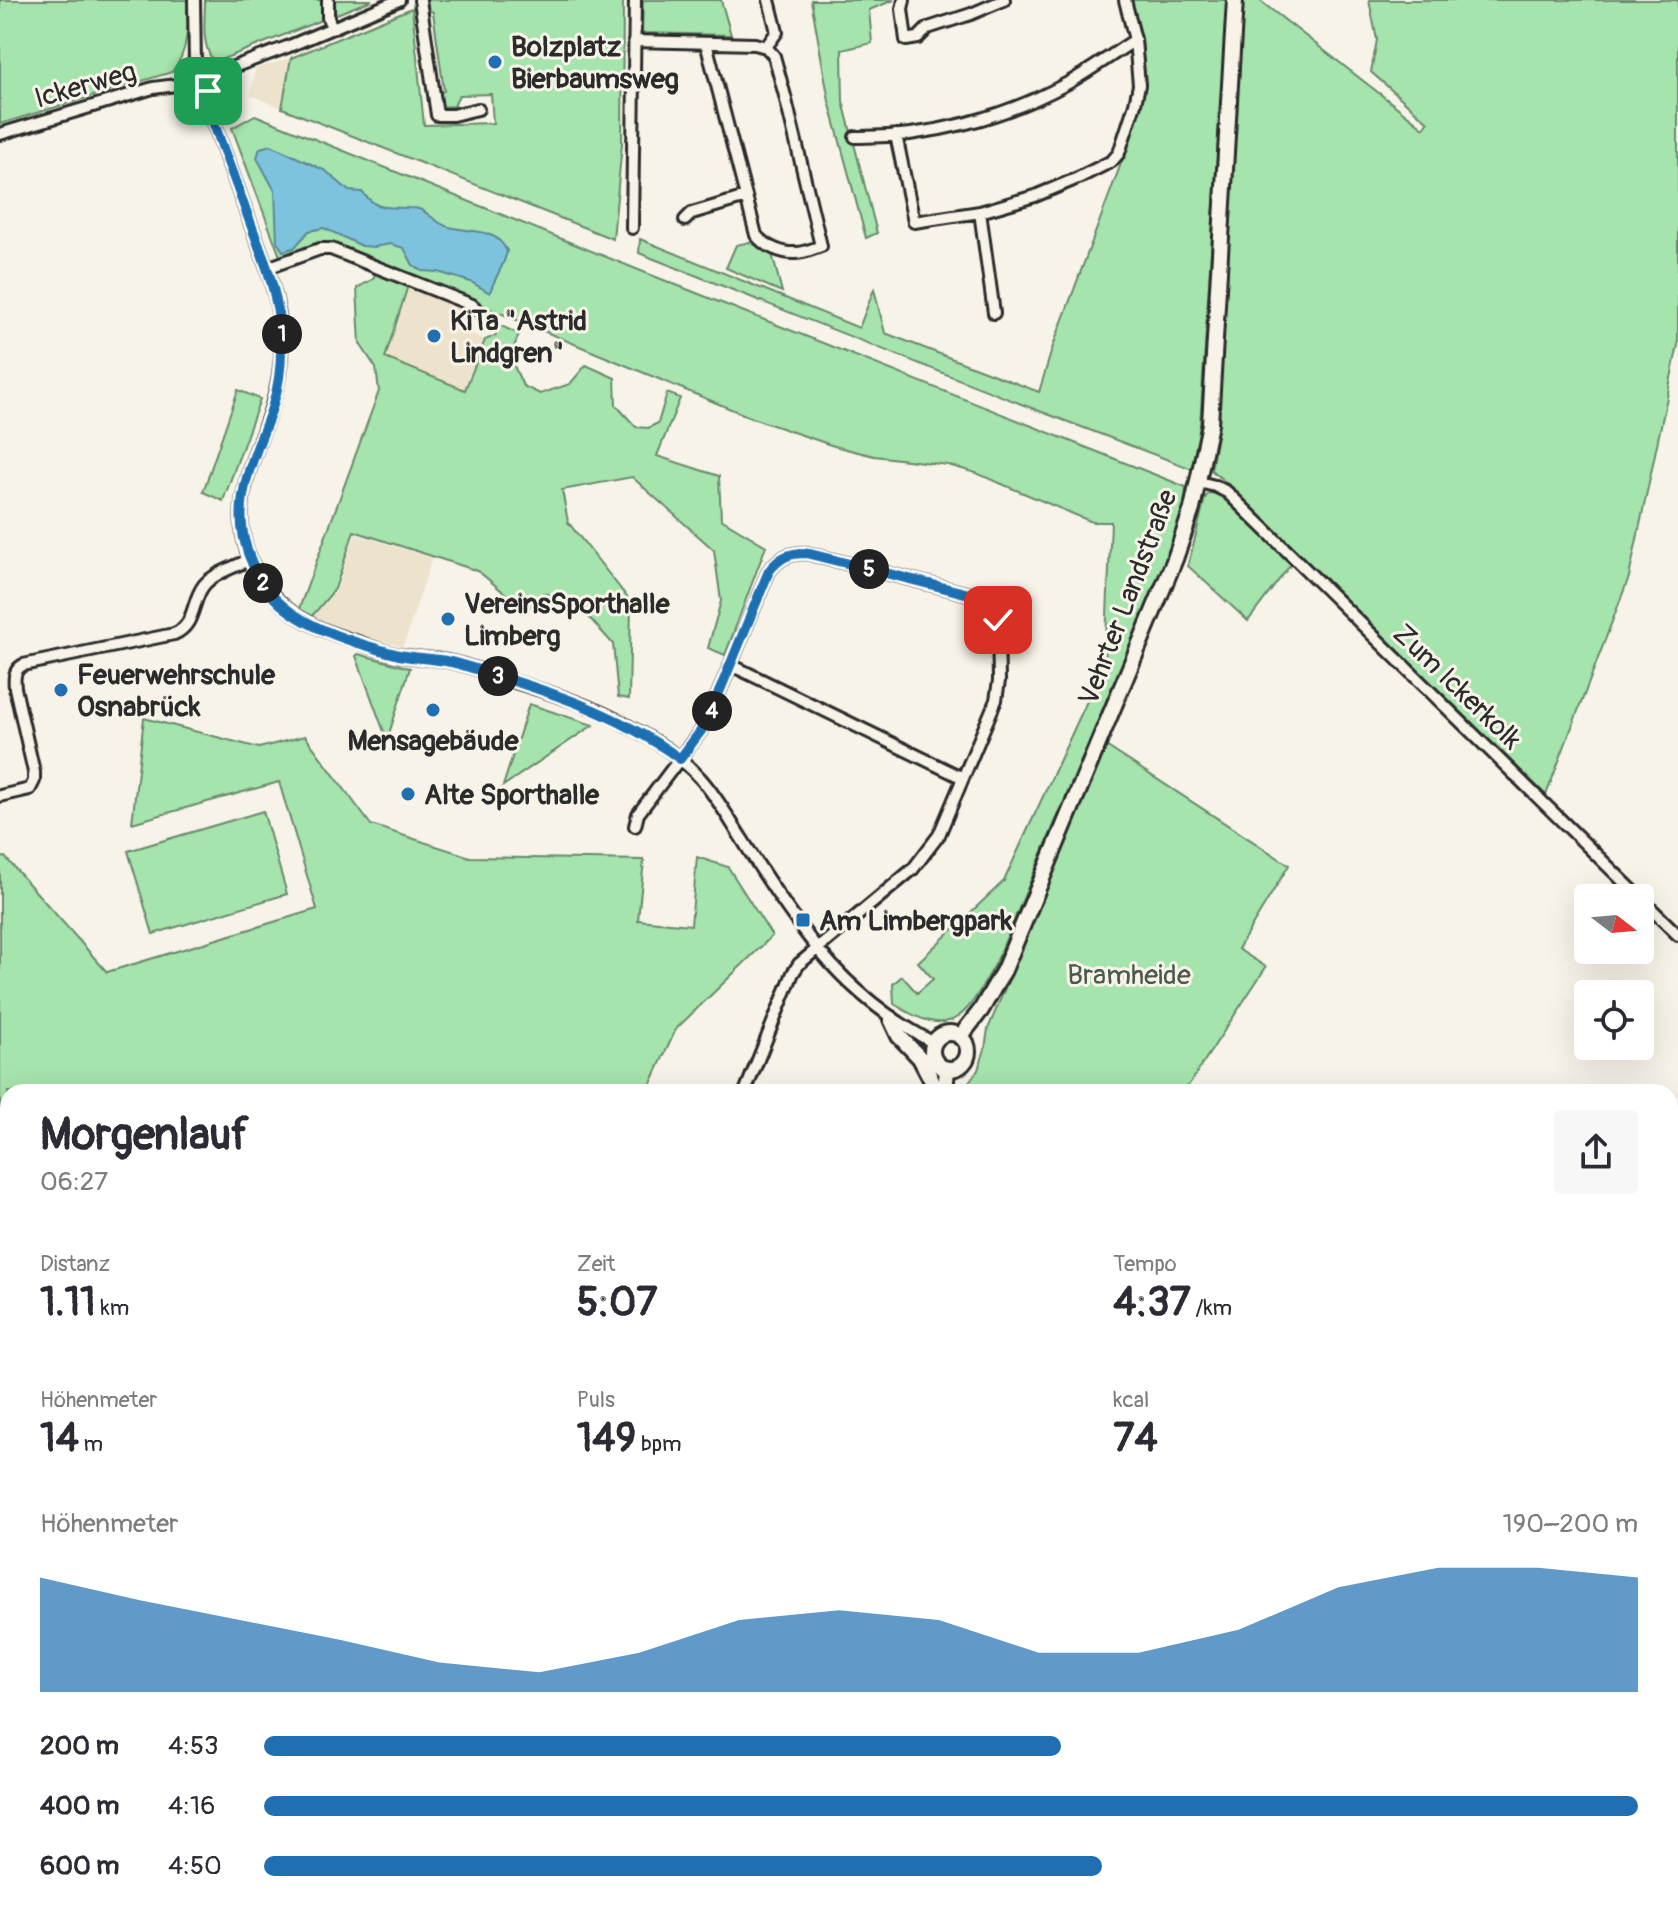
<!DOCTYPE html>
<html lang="de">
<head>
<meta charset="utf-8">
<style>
  body { margin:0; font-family:Pangolin,sans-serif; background:#f7f7f7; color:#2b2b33; height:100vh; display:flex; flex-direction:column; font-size:30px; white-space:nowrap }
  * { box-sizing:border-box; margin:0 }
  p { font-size:26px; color:#7c7c81 }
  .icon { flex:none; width:44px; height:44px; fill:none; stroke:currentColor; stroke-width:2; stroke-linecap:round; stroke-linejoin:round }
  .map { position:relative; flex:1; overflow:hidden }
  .panel { position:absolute; left:0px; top:1084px; width:1678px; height:828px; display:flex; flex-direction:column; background:#fff; border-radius:24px 24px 0 0; box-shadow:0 8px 32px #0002 }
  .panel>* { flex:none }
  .needle { width:52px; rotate:106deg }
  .tools { position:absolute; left:1574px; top:884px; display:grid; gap:16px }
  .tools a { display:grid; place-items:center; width:80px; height:80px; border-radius:8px; background:#fff; box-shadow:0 8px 32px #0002; font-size:40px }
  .pin { position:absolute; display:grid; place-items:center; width:68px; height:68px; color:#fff; margin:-34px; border-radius:16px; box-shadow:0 4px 12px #0006 }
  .km { position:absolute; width:40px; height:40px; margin:-20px; border-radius:50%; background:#222; color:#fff; font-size:22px; line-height:40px; text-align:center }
  .round { display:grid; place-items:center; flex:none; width:84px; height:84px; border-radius:8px; background:#f7f7f7 }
  .overview { display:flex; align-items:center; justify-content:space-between; height:136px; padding:0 40px }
  h1 { font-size:44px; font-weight:700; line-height:60px }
  .metrics { display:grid; grid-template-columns:repeat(3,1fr); gap:12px; height:136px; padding:8px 40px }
  .metrics div { display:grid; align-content:center }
  .metrics b { font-size:40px; font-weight:700 }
  .metrics small { font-size:22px; font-weight:400 }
  .metrics p { font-size:22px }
  .chart { height:224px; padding:16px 40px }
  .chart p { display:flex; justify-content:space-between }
  .chart svg { width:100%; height:144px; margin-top:8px; fill:#1f6fb2; opacity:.7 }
  ul { padding:0 40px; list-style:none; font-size:26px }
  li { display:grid; grid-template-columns:128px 96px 1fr; align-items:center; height:60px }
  li i { height:20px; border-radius:10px; background:#1f6fb2 }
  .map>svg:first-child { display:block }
  .built { fill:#ede2cc }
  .green { fill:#a5e4ac; stroke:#68886c; stroke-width:2 }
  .water { fill:#7dc3de; stroke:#5c8696; stroke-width:2 }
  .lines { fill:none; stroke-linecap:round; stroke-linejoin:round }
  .minor-casing { stroke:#2b2b2b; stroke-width:16 }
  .secondary-casing { stroke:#2b2b2b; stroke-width:20 }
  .minor { stroke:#f7f3e8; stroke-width:10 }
  .secondary { stroke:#f7f3e8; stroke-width:14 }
  .route-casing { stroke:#fff; stroke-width:16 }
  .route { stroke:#1f6fb2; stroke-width:10 }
  .poi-dot { fill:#1f6fb2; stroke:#f7f3e8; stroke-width:3 }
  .labels { text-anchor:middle; stroke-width:6; stroke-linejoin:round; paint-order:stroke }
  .poi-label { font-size:28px; font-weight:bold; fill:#2b2b2b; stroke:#f7f3e8; text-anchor:start }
  .street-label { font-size:28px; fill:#2b2b2b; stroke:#f7f3e8 }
  .park-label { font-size:28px; fill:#4a594b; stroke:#f7f3e8 }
</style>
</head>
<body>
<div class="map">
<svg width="1678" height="1912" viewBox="0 0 1678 1912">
  <rect width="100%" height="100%" fill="#f7f3e8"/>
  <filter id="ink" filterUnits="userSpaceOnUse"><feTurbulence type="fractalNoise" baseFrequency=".0125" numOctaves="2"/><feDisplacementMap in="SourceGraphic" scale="16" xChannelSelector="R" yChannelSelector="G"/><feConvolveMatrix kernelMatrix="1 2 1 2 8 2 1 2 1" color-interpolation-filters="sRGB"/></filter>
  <g filter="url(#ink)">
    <path class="built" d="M 291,58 L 282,108 L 251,95 L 255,69 Z
      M 408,288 L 466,311 L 466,331 L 485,340 L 465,390 L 385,358 Z
      M 355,534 L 432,558 L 403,647 L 347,631 L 313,616 L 337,590 Z"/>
    <path class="green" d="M 0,0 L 187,0 C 188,25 189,52 172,72 L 0,124 Z
      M 205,0 L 372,0 L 218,61 L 212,59 C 201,42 205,19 205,0 Z
      M 426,0 L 623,0 L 622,144 L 613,239 L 282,108 L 291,58 L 412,8 L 424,125 L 493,123 L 491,94 L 459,95 L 454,106 L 439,107 L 437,94 L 444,91 L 433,12 L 426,9 Z
      M 643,0 L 721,0 L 731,35 L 642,33 Z
      M 811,0 L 894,0 L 869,10 L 872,43 L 842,50 L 843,101 L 877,233 L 866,238 L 829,101 Z
      M 1131,0 L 1227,0 L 1200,426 L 1192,469 L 1034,409 L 639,253 L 640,239 L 859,328 L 874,289 L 885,333 L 1039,392 L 1053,346 L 1126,150 L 1145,87 L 1142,38 Z
      M 1242,0 L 1259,0 L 1424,128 L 1428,122 L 1371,72 L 1377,40 L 1369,0 L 1678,0 L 1678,345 L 1629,577 L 1546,795 L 1229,485 L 1211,470 L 1218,429 Z
      M 255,115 L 646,273 L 1186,487 L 1184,506 L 1175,537 L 996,963 C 966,1015 955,1043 894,1004 L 893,984 L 902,976 L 917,993 L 933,979 L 918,962 L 1004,881 L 1105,662 L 1111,522 L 1092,522 L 976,473 L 948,465 L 874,456 L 834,446 L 755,419 L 411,276 L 385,358 L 465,390 L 485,340 L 495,336 L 499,325 L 519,334 L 510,357 L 523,386 L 540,394 L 570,384 L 586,365 L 615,378 L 616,405 L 636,427 L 648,428 L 658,423 L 667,393 L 680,398 L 657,456 L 719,476 L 721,519 L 766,546 L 725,655 L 708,648 L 721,601 L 714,550 L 632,477 L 562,490 L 568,522 L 631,602 L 629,699 L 618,697 L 613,644 L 576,603 L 543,593 L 526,611 L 478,571 L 354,531 L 335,589 L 312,616 L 299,609 L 379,391 L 376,368 L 360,344 L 357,288 L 373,279 L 379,263 L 330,244 L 281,259 L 232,128 Z
      M 750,242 L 772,254 L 782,292 L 726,268 L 736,245 Z
      M 238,390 L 260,399 L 223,501 L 203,492 Z
      M 1209,493 L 1221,494 L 1291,564 L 1248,621 L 1188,566 L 1205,498 Z
      M 358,654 L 410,668 L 387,740 L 356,656 Z
      M 529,704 L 593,725 L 503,786 Z
      M 144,718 L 259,748 L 305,736 L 371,825 L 470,857 L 644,860 L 638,920 L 691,925 L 697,857 L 728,867 L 772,936 L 676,1029 L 647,1092 L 8,1092 L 8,1442 L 0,1427 L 0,858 L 5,857 L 107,972 L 317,909 L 279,782 L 132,823 Z
      M 1106,746 L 1289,865 L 1238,949 L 1266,967 L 1184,1092 L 961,1092 L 978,1070 L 985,1049 L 988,1029 Z
      M 263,811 L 287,894 L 153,934 L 128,851 Z
      M 1670,1399 L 1678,1401 L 1678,1912 L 1136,1912 L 1137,1904 L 1670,1904 Z
      M 0,1791 L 7,1876 L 0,1878 Z
      M 58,1904 L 88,1904 L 92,1912 L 59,1912 Z
      M 599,1904 L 1032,1904 L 1030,1912 L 595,1912 Z"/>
    <path class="water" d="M 271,145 L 326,171 L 349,191 L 362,192 C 377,210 384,207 407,208 C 409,208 417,208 419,209 C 429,213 435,222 446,226 C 469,234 494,225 507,251 C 504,267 494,278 490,293 L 471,282 L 438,272 L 422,271 L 413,265 L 404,248 L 390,244 L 374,247 L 362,246 L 324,228 L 309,231 L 294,248 L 283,251 L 277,242 L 275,191 L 257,158 L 260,148 Z"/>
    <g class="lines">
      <g class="minor-casing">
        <path id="minor" d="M 194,0 L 195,65
          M 328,0 L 328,18 L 332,28
          M 420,0 L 437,115 L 453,115 L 478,109
          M 904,0 L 902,9 L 906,40 L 918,38 L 928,28 L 971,14 L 1004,0
          M 634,41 L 755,44 L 766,47 L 774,56 L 785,96 L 821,246 C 813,249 804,253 796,253 C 782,254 764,246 756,235 L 706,43
          M 766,47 L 777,32 L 769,0
          M183 80a15 15 0 1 1 30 0a15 15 0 1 1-30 0Z
          M 212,75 L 287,47 L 399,0
          M 203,94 L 267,268 C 279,304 285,338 279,375 C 270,439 221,494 251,561 C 273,609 310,628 358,642 C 371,647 384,652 398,655 C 416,658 434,658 452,662 C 473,667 495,675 515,682 C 554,694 593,706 628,726 C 654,740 681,756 701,779 C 717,797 729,819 742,839 C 763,873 785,907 810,939 C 843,982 886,1018 934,1043
          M 0,134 L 153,88 L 184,84
          M 896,135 L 914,222 L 980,212 L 1035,196 L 1078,178 L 1112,161 L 1119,153 L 1135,104 L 1139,85 L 1135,40 L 1125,0
          M 855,137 C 928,138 1004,118 1068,83 C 1091,70 1113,54 1135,40
          M 980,212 L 994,313
          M 685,220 L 692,213 L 746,197
          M 632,228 L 635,0
          M 267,268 L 320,249 L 331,249 L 472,305 L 485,316
          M 1199,482 L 1215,486 L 1227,492 L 1678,935
          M 731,665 L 963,778
          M 0,796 L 30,789 L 34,781 L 34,772 L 15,688 C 14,677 14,670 23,665 L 174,634 C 196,625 191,601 204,585 C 214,573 236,567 250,559
          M 635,826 L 638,814 L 706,724 L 769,571 C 780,557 789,553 806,553 L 977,596 L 991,606 L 998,620 L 999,681 L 996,700 L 939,835 L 913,869 L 799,964 L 793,973 L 745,1092"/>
      </g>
      <g class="secondary-casing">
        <path id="secondary" d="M 891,1019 L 899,1036 L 920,1058 L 932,1081 L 935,1092
          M932 1051a18 18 0 1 1 36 0a18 18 0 1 1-36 0Z
          M 960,1037 L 981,1010 L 1004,970 L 1175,559 L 1192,509 L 1210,424 L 1235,0
          M 945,1092 L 947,1069
          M 583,1912 L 587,1904"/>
      </g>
      <use href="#minor" class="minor"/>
      <use href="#secondary" class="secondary"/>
    </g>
  </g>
  <g class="lines" filter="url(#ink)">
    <g class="route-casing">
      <path id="route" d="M 208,91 L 203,94 L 267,268 C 282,313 287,358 273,405 C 259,449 233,491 244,539 C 259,602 301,625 358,643 C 372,647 385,652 399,655 C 419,659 439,658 459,664 C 536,687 614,710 680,759 L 706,724 L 769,571 C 780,557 789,553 806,553 L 977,596 L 991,606 L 998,620"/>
    </g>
    <use href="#route" class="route"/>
  </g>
  <g class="poi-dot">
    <circle cx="495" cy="62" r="8"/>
    <circle cx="434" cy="336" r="8"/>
    <circle cx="448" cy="619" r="8"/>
    <circle cx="61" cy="690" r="8"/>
    <circle cx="433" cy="710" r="8"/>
    <circle cx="408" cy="794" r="8"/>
    <rect x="795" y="912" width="16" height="16" rx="4"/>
  </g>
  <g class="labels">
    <g class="poi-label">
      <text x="511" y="56">Bolzplatz<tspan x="511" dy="32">Bierbaumsweg</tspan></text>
      <text x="450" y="330">KiTa "Astrid<tspan x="450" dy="32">Lindgren"</tspan></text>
      <text x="464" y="613">VereinsSporthalle<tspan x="464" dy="32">Limberg</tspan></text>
      <text x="77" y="684">Feuerwehrschule<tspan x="77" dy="32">Osnabrück</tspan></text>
      <text x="433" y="750" text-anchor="middle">Mensagebäude</text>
      <text x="424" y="804">Alte Sporthalle</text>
      <text x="819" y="930">Am Limbergpark</text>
    </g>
    <g class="street-label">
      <text transform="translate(85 84) rotate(-16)" y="10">Ickerweg</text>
      <text transform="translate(1127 597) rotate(-69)" y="10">Vehrter Landstraße</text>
      <text transform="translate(1458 686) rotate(44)" y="10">Zum Ickerkolk</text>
    </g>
    <g class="park-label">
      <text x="1129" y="984">Bramheide</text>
    </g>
  </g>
</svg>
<div class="tools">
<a><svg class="needle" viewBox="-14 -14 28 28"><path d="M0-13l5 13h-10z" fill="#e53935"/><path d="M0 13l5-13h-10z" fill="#7c7c81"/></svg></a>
<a><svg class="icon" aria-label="locate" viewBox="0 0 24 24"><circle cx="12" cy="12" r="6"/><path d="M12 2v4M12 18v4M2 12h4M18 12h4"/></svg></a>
</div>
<div class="pin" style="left:208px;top:91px;background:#1e9e55"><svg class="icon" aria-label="arrive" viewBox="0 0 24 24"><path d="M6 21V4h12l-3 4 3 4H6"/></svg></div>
<div class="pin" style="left:998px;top:620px;background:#d93025"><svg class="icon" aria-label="check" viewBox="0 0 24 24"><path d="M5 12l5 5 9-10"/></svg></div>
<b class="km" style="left:282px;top:334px">1</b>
<b class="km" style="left:263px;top:583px">2</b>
<b class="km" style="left:498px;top:676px">3</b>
<b class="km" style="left:712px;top:711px">4</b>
<b class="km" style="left:869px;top:569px">5</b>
<section class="panel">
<div class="overview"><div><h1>Morgenlauf</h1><p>06:27</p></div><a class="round"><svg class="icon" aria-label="share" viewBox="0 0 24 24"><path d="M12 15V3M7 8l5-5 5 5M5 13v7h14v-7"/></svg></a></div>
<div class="metrics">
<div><p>Distanz</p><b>1.11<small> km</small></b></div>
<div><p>Zeit</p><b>5:07</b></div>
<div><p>Tempo</p><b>4:37<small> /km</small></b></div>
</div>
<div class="metrics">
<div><p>Höhenmeter</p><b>14<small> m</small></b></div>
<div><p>Puls</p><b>149<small> bpm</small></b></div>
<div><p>kcal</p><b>74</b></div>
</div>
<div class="chart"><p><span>Höhenmeter</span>190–200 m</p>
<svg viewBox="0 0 160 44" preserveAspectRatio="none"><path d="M0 44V9L10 16L20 22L30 28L40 35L50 38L60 32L70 22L80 19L90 22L100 32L110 32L120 25L130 12L140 6L150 6L160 9V44z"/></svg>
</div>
<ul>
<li><b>200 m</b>4:53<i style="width:58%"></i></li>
<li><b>400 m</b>4:16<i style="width:100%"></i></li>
<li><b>600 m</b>4:50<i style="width:61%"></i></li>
</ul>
</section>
</div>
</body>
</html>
